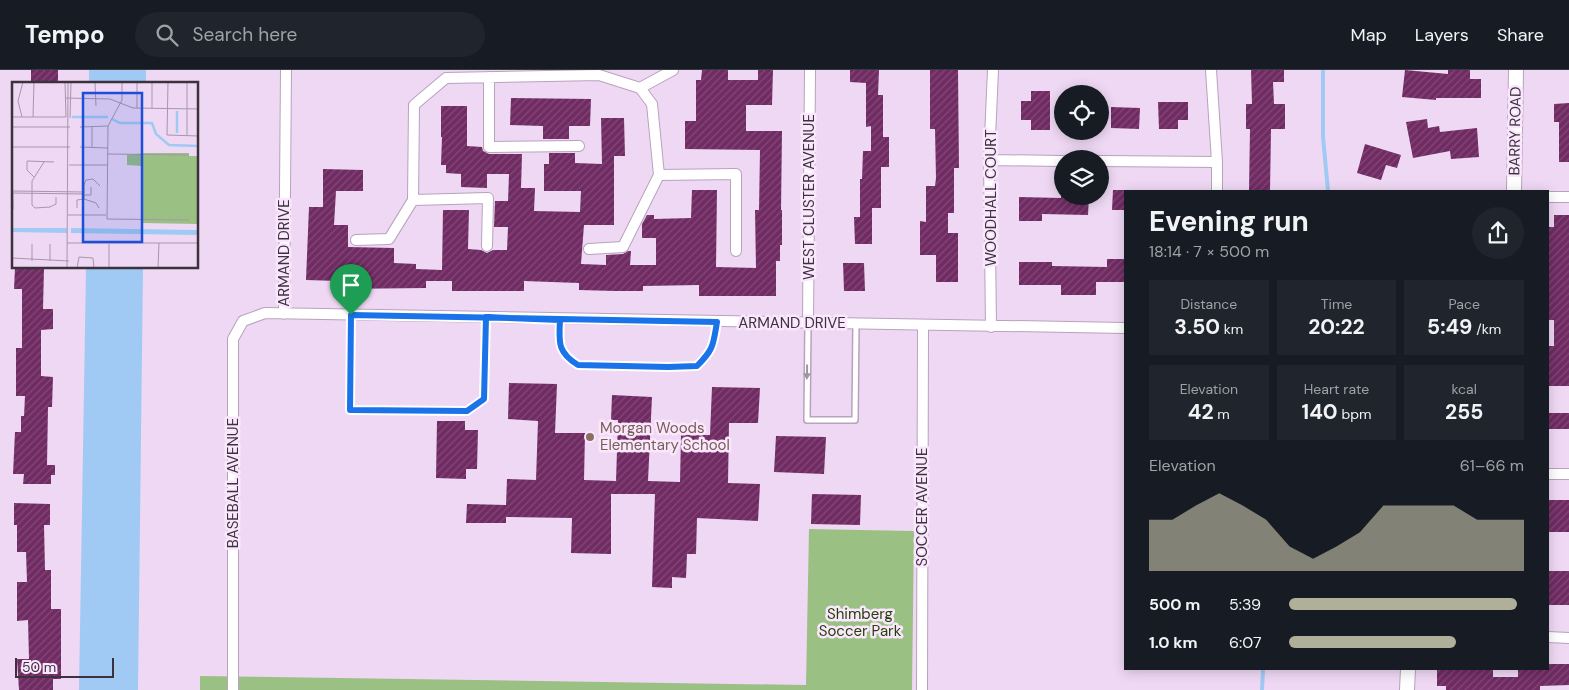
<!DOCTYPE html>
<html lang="en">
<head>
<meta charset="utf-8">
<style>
  body { margin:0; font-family:"DM Sans",sans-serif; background:#20242c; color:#f1f3f6; height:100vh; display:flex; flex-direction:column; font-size:19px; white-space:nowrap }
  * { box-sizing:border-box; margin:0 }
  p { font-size:16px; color:#9ea1a6 }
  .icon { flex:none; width:28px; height:28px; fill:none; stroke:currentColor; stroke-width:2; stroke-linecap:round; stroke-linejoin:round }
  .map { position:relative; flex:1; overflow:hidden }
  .side { position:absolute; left:1124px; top:120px; width:425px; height:480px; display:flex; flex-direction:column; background:#171b24; border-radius:0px; box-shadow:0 2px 12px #0003 }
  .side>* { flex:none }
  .controls { position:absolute; left:1054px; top:15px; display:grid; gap:10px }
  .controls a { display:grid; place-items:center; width:55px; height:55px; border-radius:50%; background:#171b24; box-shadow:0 2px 12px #0003; font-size:25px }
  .scale { position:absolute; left:15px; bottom:12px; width:99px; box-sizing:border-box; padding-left:5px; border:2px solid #3b323d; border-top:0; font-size:14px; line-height:18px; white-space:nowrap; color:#3b323d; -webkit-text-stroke:4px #fae7fe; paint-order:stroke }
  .pin { position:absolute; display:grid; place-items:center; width:42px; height:42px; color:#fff; margin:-51px -21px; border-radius:50% 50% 50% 0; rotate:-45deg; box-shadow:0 0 5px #0007 }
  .pin .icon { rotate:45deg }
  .round { display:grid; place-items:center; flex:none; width:52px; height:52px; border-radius:26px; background:#20242c }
  .summary { display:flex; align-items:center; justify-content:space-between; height:85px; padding:0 25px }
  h1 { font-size:28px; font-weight:700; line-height:38px }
  .figures { display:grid; grid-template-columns:repeat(3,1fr); gap:8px; height:85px; padding:5px 25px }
  .figures div { display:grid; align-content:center; border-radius:0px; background:#20242c; text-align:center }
  .figures b { font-size:21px; font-weight:700 }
  .figures small { font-size:14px; font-weight:400 }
  .figures p { font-size:14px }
  .chart { height:140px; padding:10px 25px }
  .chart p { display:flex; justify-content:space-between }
  .chart svg { width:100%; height:90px; margin-top:5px; fill:#b0af99; opacity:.7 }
  ul { padding:0 25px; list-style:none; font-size:16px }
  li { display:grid; grid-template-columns:80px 60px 1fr; align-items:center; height:38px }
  li i { height:12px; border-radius:6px; background:#b0af99 }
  header { display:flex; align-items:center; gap:30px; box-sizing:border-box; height:70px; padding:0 25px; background:#171b24; border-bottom:1px solid #363941 }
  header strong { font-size:24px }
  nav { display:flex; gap:28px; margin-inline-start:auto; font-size:18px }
  .search { width:350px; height:45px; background:#20242c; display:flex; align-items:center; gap:12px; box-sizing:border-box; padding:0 18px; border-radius:28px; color:#9ea1a6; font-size:19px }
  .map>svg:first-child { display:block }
  .park { fill:#9bc083 }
  .water { fill:#a0caf3 }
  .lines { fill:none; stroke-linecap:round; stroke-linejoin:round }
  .stream { stroke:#a0caf3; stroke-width:4 }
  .building { fill:url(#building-hatch) }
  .service-casing { stroke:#b8a2bd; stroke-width:8 }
  .minor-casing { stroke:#b8a2bd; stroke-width:12 }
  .tertiary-casing { stroke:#b8a2bd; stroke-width:16 }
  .service { stroke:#fff; stroke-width:5 }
  .minor { stroke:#fff; stroke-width:10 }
  .tertiary { stroke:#fff; stroke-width:14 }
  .oneway { fill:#9d989e }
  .route-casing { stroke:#fff; stroke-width:10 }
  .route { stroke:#1a73e8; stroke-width:6 }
  .education-dot { fill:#8d6e63; stroke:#fae7fe; stroke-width:2 }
  .labels { text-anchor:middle; stroke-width:5; stroke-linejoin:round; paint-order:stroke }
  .street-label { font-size:15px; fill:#3b323d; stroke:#fae7fe }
  .education-label { font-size:15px; fill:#785e54; stroke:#fae7fe; text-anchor:start }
  .park-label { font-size:15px; fill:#234106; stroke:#fae7fe }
  .inset-river { fill:none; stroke:#a0caf3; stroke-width:2.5 }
  .inset-road { fill:none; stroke:#a796ab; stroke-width:1 }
  .view { fill:#1d4ed8; fill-opacity:0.15; stroke:#1d4ed8; stroke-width:2.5 }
  .inset-edge { fill:none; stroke:#3b323d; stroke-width:2.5 }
</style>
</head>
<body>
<header>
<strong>Tempo</strong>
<div class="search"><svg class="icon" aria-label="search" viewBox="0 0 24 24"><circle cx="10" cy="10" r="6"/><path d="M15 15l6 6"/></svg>Search here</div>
<nav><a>Map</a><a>Layers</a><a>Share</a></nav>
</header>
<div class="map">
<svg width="1569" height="620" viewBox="0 0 1569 620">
  <defs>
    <pattern id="building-hatch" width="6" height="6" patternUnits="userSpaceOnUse" patternTransform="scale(1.25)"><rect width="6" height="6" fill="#702b63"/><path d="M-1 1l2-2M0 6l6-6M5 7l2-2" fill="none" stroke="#814977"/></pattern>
  </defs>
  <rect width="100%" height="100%" fill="#efd8f4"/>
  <path class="park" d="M 809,459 L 914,461 L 912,620 L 200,620 L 200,606 L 806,615 Z"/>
  <path class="water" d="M 89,0 L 146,0 L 146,14 L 89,14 Z
    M 86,198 L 143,198 L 138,620 L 79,620 Z"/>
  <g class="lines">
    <path class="stream" d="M 1323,0 L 1323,67 L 1328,121
      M 1262,620 L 1263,599"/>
  </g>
  <path class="building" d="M 31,0 L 58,0 L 58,14 L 31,14 Z
    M 702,0 L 728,0 L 728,10 L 758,10 L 758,0 L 773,0 L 772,35 L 746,35 L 746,61 L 782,61 L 781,140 L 782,140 L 782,175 L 780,175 L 780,191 L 776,191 L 776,226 L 699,226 L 699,215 L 643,216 L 643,221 L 615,221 L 579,220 L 579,213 L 524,211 L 524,221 L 452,221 L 452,211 L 426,211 L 426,218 L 338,219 L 338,211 L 306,210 L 309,137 L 323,137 L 323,99 L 363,100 L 363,121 L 336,121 L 334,155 L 348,155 L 348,177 L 394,178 L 394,193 L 416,194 L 416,199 L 442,200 L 443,140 L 469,140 L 468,179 L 481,180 L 487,183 L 493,180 L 507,180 L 508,157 L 494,157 L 495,131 L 508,131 L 509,104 L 487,104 L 487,118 L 461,117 L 461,104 L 446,103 L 446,95 L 441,95 L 442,67 L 441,67 L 441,36 L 467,36 L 467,76 L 482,77 L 483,81 L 489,84 L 522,84 L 521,118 L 535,118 L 534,141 L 580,142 L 581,121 L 544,121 L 544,94 L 549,94 L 549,83 L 575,83 L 575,93 L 602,94 L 601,48 L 624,48 L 625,86 L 614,86 L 614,155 L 584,155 L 581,194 L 606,195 L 606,185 L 623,184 L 628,181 L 631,181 L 630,195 L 656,195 L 656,168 L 642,168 L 642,154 L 647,145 L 654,145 L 654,149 L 691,148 L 692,120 L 717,120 L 716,197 L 756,198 L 755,140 L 759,140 L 760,80 L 685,79 L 685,51 L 696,51 L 696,10 L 701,10 Z
    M 850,0 L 879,0 L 878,25 L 883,25 L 883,67 L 889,67 L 889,97 L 881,97 L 881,138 L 872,138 L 872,174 L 855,174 L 854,147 L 860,147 L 860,109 L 862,109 L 863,81 L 871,81 L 871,56 L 866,57 L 866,13 L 850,12 Z
    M 930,0 L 958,0 L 959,98 L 954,98 L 954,143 L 948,143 L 948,163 L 958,163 L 958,212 L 936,212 L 936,185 L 920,185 L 920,151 L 926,152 L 926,116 L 935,116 L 936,108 L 935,59 L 930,59 Z
    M 1251,0 L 1284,0 L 1284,12 L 1273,12 L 1274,34 L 1285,34 L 1285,59 L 1271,59 L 1270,121 L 1249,121 L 1250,59 L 1246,59 L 1246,34 L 1252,34 Z
    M 1405,0 L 1448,4 L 1448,0 L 1470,0 L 1470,9 L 1481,9 L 1481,28 L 1436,28 L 1436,30 L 1402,27 Z
    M 1031,21 L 1050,21 L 1050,60 L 1031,60 L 1031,50 L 1021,50 L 1021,31 L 1031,31 Z
    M 511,28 L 591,29 L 590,56 L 569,56 L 569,69 L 543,69 L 543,56 L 510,55 Z
    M 1158,32 L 1188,32 L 1188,50 L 1178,50 L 1178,59 L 1159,59 Z
    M 1569,33 L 1569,92 L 1559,92 L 1559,52 L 1554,52 L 1554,34 Z
    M 1111,37 L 1140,38 L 1139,59 L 1111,58 Z
    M 1427,49 L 1428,58 L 1439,56 L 1440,62 L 1477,58 L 1479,87 L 1451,89 L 1450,81 L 1413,88 L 1406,52 Z
    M 1365,74 L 1401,85 L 1397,98 L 1386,95 L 1381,110 L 1357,103 Z
    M 1113,120 L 1125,120 L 1125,140 L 1112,140 Z
    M 1061,126 L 1089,126 L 1088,145 L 1042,144 L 1042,151 L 1019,151 L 1019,127 L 1061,128 Z
    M 1554,145 L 1569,145 L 1569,316 L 1548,316 L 1548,276 L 1554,276 L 1554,250 L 1548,250 L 1548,168 L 1549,168 L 1549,157 L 1554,157 Z
    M 1107,189 L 1125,189 L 1125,212 L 1096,212 L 1096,225 L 1061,225 L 1061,215 L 1019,215 L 1019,192 L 1052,192 L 1052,196 L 1107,197 Z
    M 843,193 L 864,193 L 865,221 L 844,221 Z
    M 15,198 L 44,198 L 43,239 L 53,239 L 53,259 L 41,260 L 41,306 L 53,307 L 52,337 L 48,337 L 47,395 L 55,395 L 55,405 L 51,405 L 51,414 L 23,414 L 24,404 L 13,404 L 15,362 L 21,362 L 21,346 L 24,346 L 25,326 L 16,326 L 16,278 L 22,278 L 22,219 L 14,219 Z
    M 509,313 L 557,314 L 555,363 L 585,363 L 584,410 L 616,411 L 618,350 L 611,350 L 612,325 L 652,327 L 648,411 L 680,412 L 681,365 L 710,365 L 712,317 L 760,318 L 758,353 L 729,353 L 728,413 L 760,414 L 758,451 L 697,448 L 696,484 L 687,484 L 686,508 L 672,507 L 672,518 L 652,517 L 655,424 L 611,424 L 611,484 L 571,483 L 572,448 L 506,447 L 506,453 L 466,453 L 467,434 L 506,435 L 507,409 L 536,410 L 538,351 L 508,349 Z
    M 1548,343 L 1569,343 L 1569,359 L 1548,359 Z
    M 437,351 L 465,351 L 465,360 L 478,360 L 477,399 L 466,399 L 466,409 L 436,408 Z
    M 776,366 L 826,367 L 824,404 L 774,402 Z
    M 812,424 L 861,425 L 860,455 L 811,454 Z
    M 1548,430 L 1569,430 L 1569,462 L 1548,462 Z
    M 14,433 L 50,434 L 50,455 L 44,455 L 45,500 L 51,500 L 51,539 L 61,539 L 61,609 L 53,609 L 53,620 L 19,620 L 17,589 L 29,589 L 28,550 L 17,551 L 17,512 L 27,512 L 26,482 L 17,482 L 17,455 L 14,455 Z
    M 1548,501 L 1569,501 L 1569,535 L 1548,535 Z
    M 1548,594 L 1569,594 L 1569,615 L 1540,616 L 1540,620 L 1446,620 L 1446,616 L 1437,616 L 1437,599 L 1493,599 L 1493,607 L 1518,607 L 1518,599 L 1548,599 Z"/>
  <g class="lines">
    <g class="service-casing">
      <path id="service" d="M 351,245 L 350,340 L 467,341 L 484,329 L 486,247
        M 560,250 C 559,272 557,282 577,295 L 669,297 L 697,296 C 713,279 713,275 717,252
        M 808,253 L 807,350 L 855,350 L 856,253"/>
    </g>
    <g class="minor-casing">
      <path id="minor" d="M 1211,0 L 1217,92 L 1217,121
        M 489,7 L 489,77 L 579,76
        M 640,18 L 673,0
        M 989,90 L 1062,91
        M 1100,91 L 1217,92
        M 659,105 L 736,104 L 736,181
        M 1548,127 L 1569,127
        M 413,130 L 488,128 L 487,176
        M 356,170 L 389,169 L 413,130 L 414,35 L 446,8 L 599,5 L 640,18 L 652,34 L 659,105 L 623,177 L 589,179
        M 284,244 L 286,0
        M 808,253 L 810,0
        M 991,257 L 989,90 L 993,0
        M 1548,404 L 1569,404
        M 1548,567 L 1569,568
        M 233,620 L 233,269 L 243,251 L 265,243 L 1125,258
        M 922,620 L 923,255"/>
    </g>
    <g class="tertiary-casing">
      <path id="tertiary" d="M 1514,121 L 1516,0
        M 1407,620 L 1408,599"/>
    </g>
    <use href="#service" class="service"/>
    <use href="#minor" class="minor"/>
    <use href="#tertiary" class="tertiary"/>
  </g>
  <defs><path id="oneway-solid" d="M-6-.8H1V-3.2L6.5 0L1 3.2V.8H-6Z" transform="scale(1.25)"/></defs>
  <use class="oneway" href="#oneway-solid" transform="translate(807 302) rotate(91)"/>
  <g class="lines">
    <g class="route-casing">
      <path id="route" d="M 351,245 C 473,247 595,250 717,252 C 713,275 714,279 697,296 L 668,297 L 578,295 C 557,282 559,272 560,250 L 486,247 L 484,329 L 467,341 L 350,340 L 351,245"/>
    </g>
    <use href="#route" class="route"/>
  </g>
  <circle class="education-dot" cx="590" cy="367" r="5"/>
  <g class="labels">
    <g class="street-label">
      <text transform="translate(1515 61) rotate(-89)" y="5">BARRY ROAD</text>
      <text transform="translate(809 127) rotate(-90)" y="5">WEST CLUSTER AVENUE</text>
      <text transform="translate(991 128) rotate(-90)" y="5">WOODHALL COURT</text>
      <text transform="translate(284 183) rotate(-90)" y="5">ARMAND DRIVE</text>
      <text x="792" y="258">ARMAND DRIVE</text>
      <text transform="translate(233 413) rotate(-90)" y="5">BASEBALL AVENUE</text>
      <text transform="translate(922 437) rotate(-90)" y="5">SOCCER AVENUE</text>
    </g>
    <g class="education-label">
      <text x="600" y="363">Morgan Woods<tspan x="600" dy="17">Elementary School</tspan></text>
    </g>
    <g class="park-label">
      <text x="860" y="549">Shimberg<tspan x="860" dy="17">Soccer Park</tspan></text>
    </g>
  </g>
  <g transform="translate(12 12)">
    <rect width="186" height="186" fill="#efd8f4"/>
    <path d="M 132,71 L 177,71 L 177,74 L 186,74 L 186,142 L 129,141 L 130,84 L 115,83 L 115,73 Z" fill="#9bc083"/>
    <path d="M 0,146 L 55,146 L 55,151 L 0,150 ZM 59,146 L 186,148 L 186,153 L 59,151 Z" fill="#a0caf3"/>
    <path class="inset-river" d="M 60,35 L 96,35M 100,37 L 108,41 L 140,41 L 144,52 L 157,63 L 187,64M 165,51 L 165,29"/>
    <path class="inset-road" d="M 83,0 L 84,24M 110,0 L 110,18 L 96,44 L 95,137 L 177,138M 156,0 L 155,53 L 187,54M 53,16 L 98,17 L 121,26 L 187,27M 125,26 L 125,0M 140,26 L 140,0M 0,35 L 54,35 L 53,0M 10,35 L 6,19 L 11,0M 21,35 L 22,0M 58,36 L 59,0M 0,45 L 58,45M 68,45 L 96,44M 175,54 L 175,0M 0,65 L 58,65M 68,65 L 96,66M 80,66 L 80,45M 95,72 L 177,73M 32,80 L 20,99 L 20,123 L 23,126 L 38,125 L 44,122 L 44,115M 0,83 L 1,127M 57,83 L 95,83M 22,95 L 15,88 L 15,79 L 42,80M 0,109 L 72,110M 0,111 L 72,112M 72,113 L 79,113 L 79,105M 65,126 L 65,118 L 72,117M 87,126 L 84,121 L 72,117 L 72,103 L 74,98 L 81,97 L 88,104M 56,133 L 94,133M 55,161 L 187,161M 20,162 L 20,179M 38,162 L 38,179M 0,176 L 57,179M 55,186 L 56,0M 65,186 L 67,175 L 81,176 L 82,186M 97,186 L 97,162M 146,186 L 147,161"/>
    <path class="view" d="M 71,11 L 130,11 L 130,160 L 71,160 Z"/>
    <rect width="186" height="186" class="inset-edge"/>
  </g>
</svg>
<div class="controls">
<a><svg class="icon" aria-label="locate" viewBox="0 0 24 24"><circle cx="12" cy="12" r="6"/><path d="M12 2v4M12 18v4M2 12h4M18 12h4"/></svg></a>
<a><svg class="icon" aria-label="layers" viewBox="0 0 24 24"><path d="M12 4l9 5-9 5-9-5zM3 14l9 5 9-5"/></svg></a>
</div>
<div class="scale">50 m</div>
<div class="pin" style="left:351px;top:245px;background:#1e9e55"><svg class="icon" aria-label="arrive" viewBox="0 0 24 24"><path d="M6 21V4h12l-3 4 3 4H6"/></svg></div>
<section class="side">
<div class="summary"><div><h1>Evening run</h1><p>18:14 · 7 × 500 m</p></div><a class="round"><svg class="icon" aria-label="share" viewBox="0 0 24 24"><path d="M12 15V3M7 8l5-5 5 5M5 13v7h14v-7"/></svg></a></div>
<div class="figures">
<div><p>Distance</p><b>3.50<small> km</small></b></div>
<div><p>Time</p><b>20:22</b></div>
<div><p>Pace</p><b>5:49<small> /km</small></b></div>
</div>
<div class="figures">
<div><p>Elevation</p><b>42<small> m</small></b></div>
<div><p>Heart rate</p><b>140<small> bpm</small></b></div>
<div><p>kcal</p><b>255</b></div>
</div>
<div class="chart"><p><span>Elevation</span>61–66 m</p>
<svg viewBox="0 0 160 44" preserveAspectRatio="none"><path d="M0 44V19L10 19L20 12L30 6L40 12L50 19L60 32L70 38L80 32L90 25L100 12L110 12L120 12L130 12L140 19L150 19L160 19V44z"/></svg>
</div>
<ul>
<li><b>500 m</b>5:39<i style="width:97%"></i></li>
<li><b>1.0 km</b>6:07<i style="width:71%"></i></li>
</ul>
</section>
</div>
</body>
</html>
